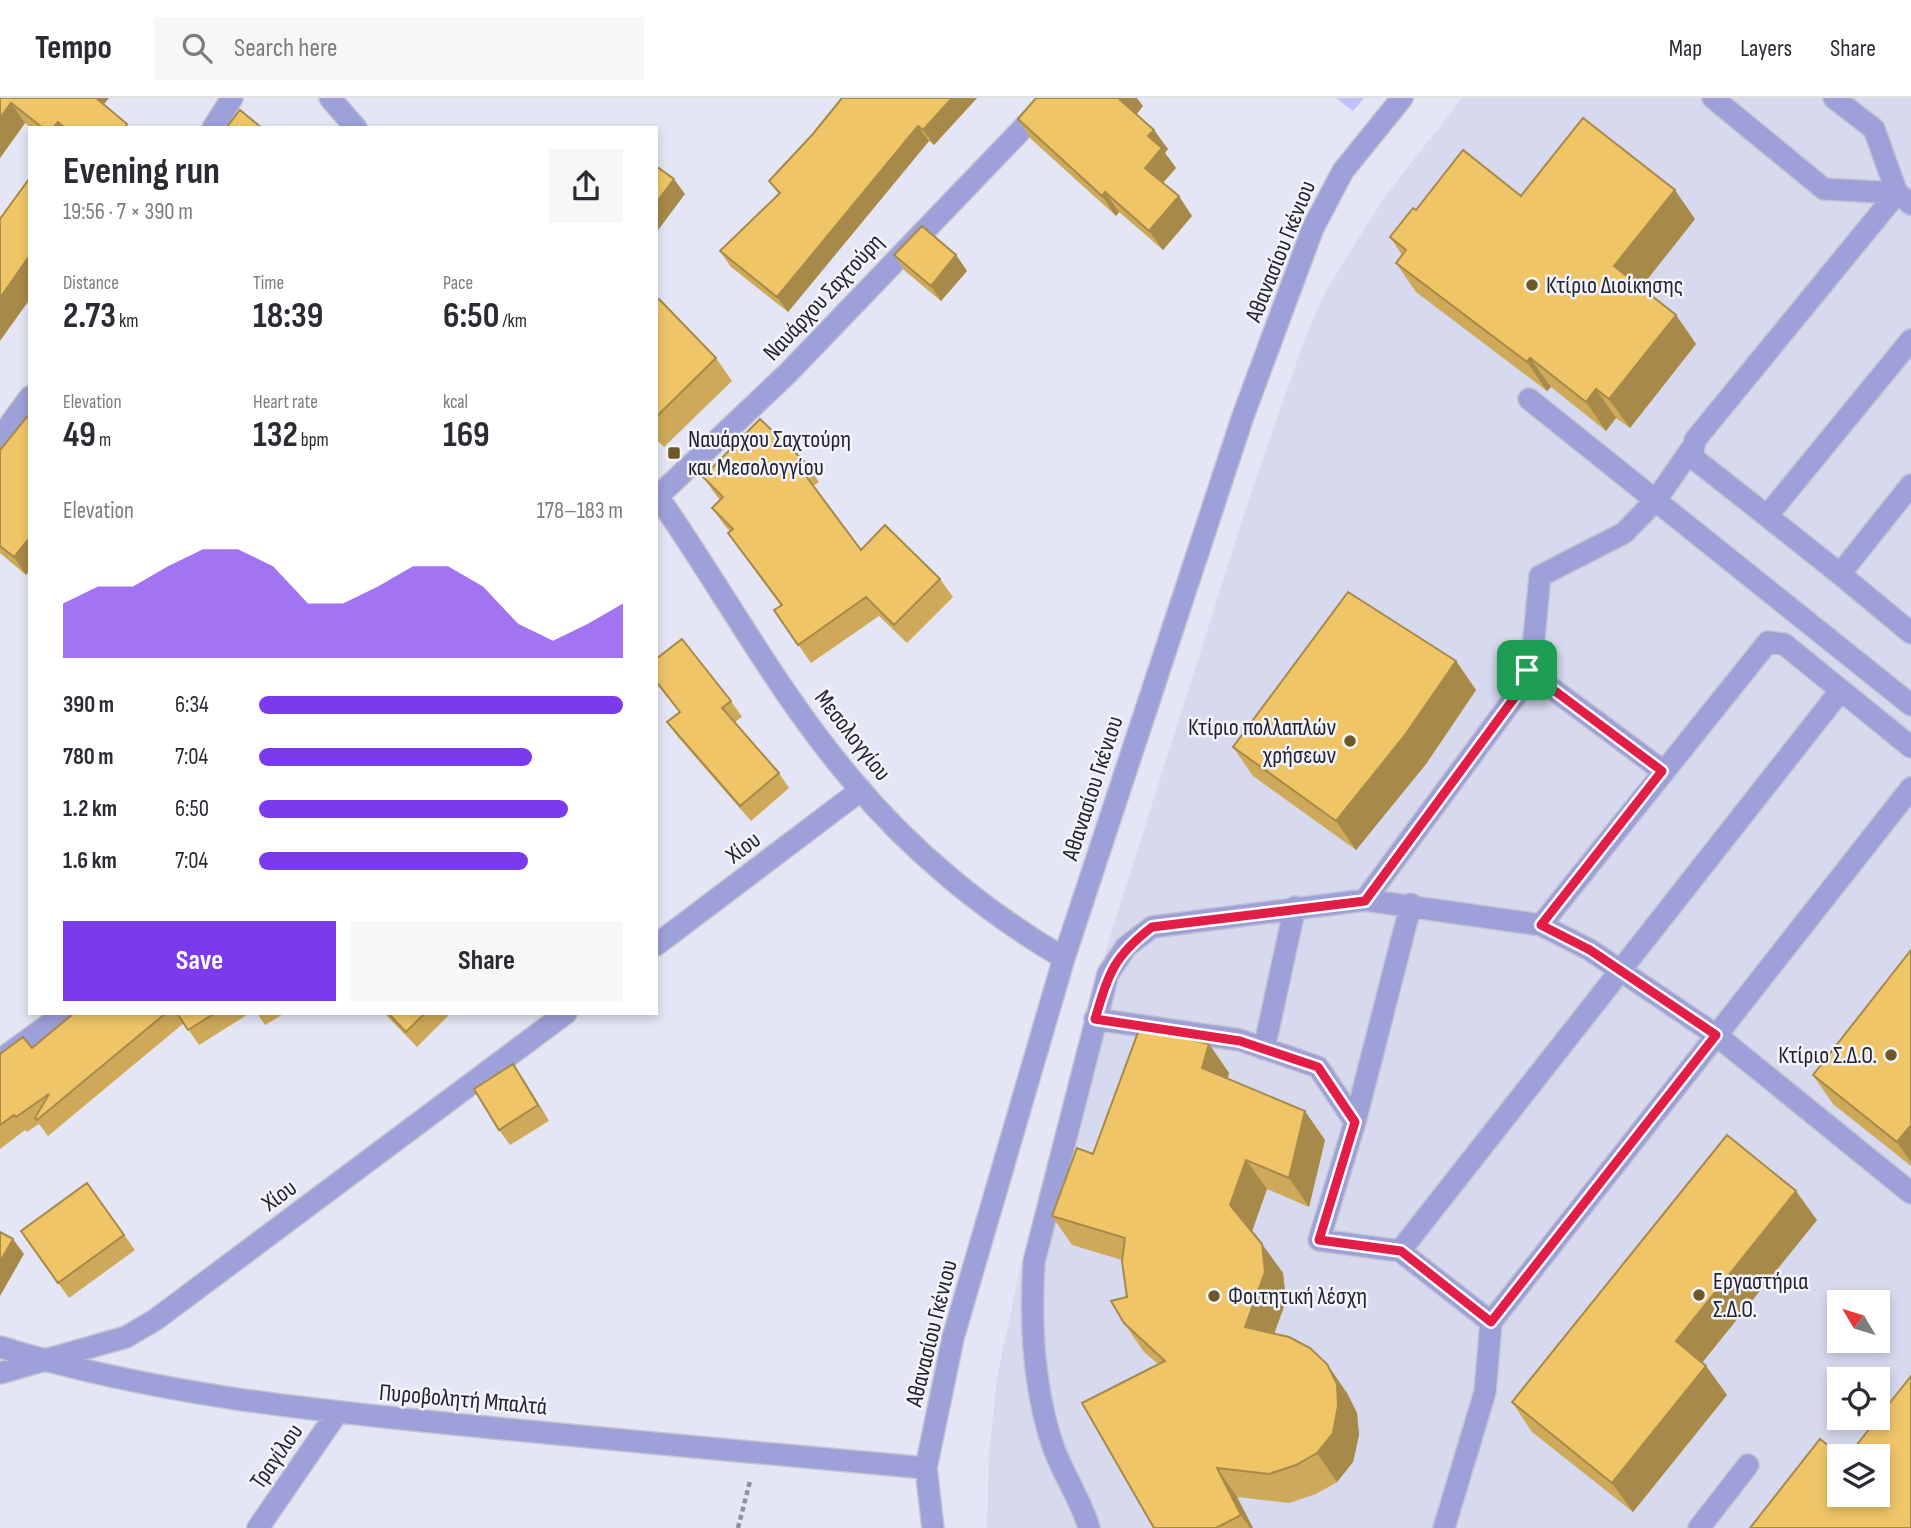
<!DOCTYPE html>
<html lang="en">
<head>
<meta charset="utf-8">
<style>
  body { margin:0; font-family:"Sofia Sans Condensed",sans-serif; background:#f7f7f7; color:#2b2b33; height:100vh; display:flex; flex-direction:column; font-size:26px; white-space:nowrap }
  * { box-sizing:border-box; margin:0 }
  p { font-size:23px; color:#7c7c81 }
  .icon { flex:none; width:38px; height:38px; fill:none; stroke:currentColor; stroke-width:2; stroke-linecap:round; stroke-linejoin:round }
  .map { position:relative; flex:1; overflow:hidden }
  .side { position:absolute; left:28px; top:28px; width:630px; height:889px; display:flex; flex-direction:column; background:#fff; border-radius:0px; box-shadow:0 4px 10px #0003 }
  .side>* { flex:none }
  .needle { width:46px; rotate:308deg }
  .tools { position:absolute; left:1827px; top:1192px; display:grid; gap:14px }
  .tools a { display:grid; place-items:center; width:63px; height:63px; border-radius:0px; background:#fff; box-shadow:0 4px 10px #0003; font-size:35px }
  .pin { position:absolute; display:grid; place-items:center; width:60px; height:60px; color:#fff; margin:-30px; border-radius:14px; box-shadow:0 4px 10px #0006 }
  .round { display:grid; place-items:center; flex:none; width:74px; height:74px; border-radius:0px; background:#f7f7f7 }
  .summary { display:flex; align-items:center; justify-content:space-between; height:119px; padding:0 35px }
  h1 { font-size:38px; font-weight:700; line-height:52px }
  .figures { display:grid; grid-template-columns:repeat(3,1fr); gap:10px; height:119px; padding:7px 35px }
  .figures div { display:grid; align-content:center }
  .figures b { font-size:35px; font-weight:700 }
  .figures small { font-size:19px; font-weight:400 }
  .figures p { font-size:19px }
  .chart { height:196px; padding:14px 35px }
  .chart p { display:flex; justify-content:space-between }
  .chart svg { width:100%; height:126px; margin-top:7px; fill:#7c3aed; opacity:.7 }
  .primary-button { display:flex; gap:14px; margin-top:auto; padding:14px 35px }
  .primary-button a { flex:1; height:80px; border-radius:0px; background:#7c3aed; color:#fff; font-size:28px; font-weight:700; line-height:80px; text-align:center }
  .primary-button a+a { background:#f7f7f7; color:#2b2b33 }
  ul { padding:0 35px; list-style:none; font-size:23px }
  li { display:grid; grid-template-columns:112px 84px 1fr; align-items:center; height:52px }
  li i { height:18px; border-radius:9px; background:#7c3aed }
  header { display:flex; align-items:center; gap:42px; box-sizing:border-box; height:98px; padding:0 35px; background:#fff; border-bottom:2px solid #e1e1e2 }
  header strong { font-size:33px }
  nav { display:flex; gap:38px; margin-inline-start:auto; font-size:24px }
  .search { width:490px; height:63px; background:#f7f7f7; display:flex; align-items:center; gap:18px; box-sizing:border-box; padding:0 24px; border-radius:0px; color:#7c7c81; font-size:26px }
  .map>svg:first-child { display:block }
  .built { fill:#d7d9ef; fill-rule:evenodd }
  .green { fill:#bfc2fd }
  .lines { fill:none; stroke-linecap:round; stroke-linejoin:round }
  .minor-casing { stroke:#c2c3d0; stroke-width:24 }
  .path { stroke:#90909c; stroke-width:4.5; stroke-dasharray:5 3.5; stroke-linecap:butt }
  .minor { stroke:#9ea0d9; stroke-width:21 }
  .wall { fill:#cea959 }
  .shaded-wall { fill:#a78a49 }
  .building { fill:#efc568; stroke:#a78a49; stroke-width:2 }
  .route-casing { stroke:#fff; stroke-width:14 }
  .route { stroke:#e11d48; stroke-width:9 }
  .poi-dot { fill:#6f5928; stroke:#f3f4fd; stroke-width:2.5 }
  .labels { text-anchor:middle; stroke-width:5; stroke-linejoin:round; paint-order:stroke }
  .street-label { font-size:24px; fill:#24242a; stroke:#f3f4fd }
  .poi-label { font-size:24px; fill:#24242a; stroke:#f3f4fd; text-anchor:start }
</style>
</head>
<body>
<header>
<strong>Tempo</strong>
<div class="search"><svg class="icon" aria-label="search" viewBox="0 0 24 24"><circle cx="10" cy="10" r="6"/><path d="M15 15l6 6"/></svg>Search here</div>
<nav><a>Map</a><a>Layers</a><a>Share</a></nav>
</header>
<div class="map">
<svg width="1911" height="1430" viewBox="0 0 1911 1430">
  <rect width="100%" height="100%" fill="#e5e6f5"/>
  <path class="built" d="M 1462,0 L 1911,0 L 1911,1430 L 987,1430 L 989,1355 L 997,1280 L 1019,1175 L 1108,845 L 1248,404 L 1305,240 L 1325,194 L 1383,101 ZM 1839,1204 L 1878,1204 L 1878,1242 L 1839,1242 ZM 1839,1281 L 1878,1281 L 1878,1320 L 1839,1320 ZM 1839,1358 L 1878,1358 L 1878,1396 L 1839,1396 Z"/>
  <path class="green" d="M 1336,0 L 1364,0 L 1353,13 Z"/>
  <g class="lines">
    <g class="minor-casing">
      <path id="minor" d="M 330,0 L 356,30
        M 1713,0 L 1824,91 L 1897,95
        M 1834,0 L 1874,31 L 1897,95 L 1911,106
        M 213,30 L 232,0
        M 1897,95 L 1695,342 L 1692,359 L 1767,418 L 1911,242
        M 1529,301 L 1911,607
        M 0,340 L 30,299
        M 1911,387 L 1840,476 L 1911,535
        M 656,396 C 722,490 777,594 852,682 C 910,752 985,814 1064,860
        M 656,400 L 788,275 L 1052,0
        M 1767,418 L 1840,476
        M 1527,572 L 1663,673
        M 1841,592 L 1400,1153 L 1491,1224 L 1911,690
        M 1365,802 L 1523,588 L 1533,550 L 1540,478 L 1624,435 L 1656,402 L 1692,350
        M 1541,827 L 1768,544 L 1784,546 L 1911,649
        M 656,847 L 861,692
        M 1095,921 L 1240,942 L 1318,969 L 1355,1024
        M 1264,951 L 1295,809
        M 0,962 L 65,915
        M 1400,1153 L 1319,1142 L 1355,1024 L 1411,806
        M 0,1249 C 158,1298 320,1313 484,1329 C 631,1343 779,1357 926,1370
        M 0,1275 L 126,1239 L 155,1222 L 566,915
        M 258,1430 L 337,1315
        M 933,1430 L 926,1370 L 953,1240 L 1064,860 L 1243,318 L 1313,130 L 1343,73 L 1402,0
        M 1089,1430 C 1081,1402 1064,1378 1054,1351 C 1033,1291 1030,1227 1034,1164 L 1108,876 L 1126,849 L 1152,829 L 1365,802 L 1541,827 L 1590,852 L 1716,937 L 1911,1095
        M 1444,1430 L 1485,1294 L 1491,1224
        M 1699,1430 L 1748,1367"/>
    </g>
    <path class="path" d="M 738,1430 L 750,1383"/>
    <use href="#minor" class="minor"/>
  </g>
  <path class="wall" d="M 0,0 L 104,7 L 130,30 L 31,30 L 25,25 L 0,60 Z
    M 842,0 L 977,0 L 934,47 L 929,43 L 788,214 L 731,169 L 720,153 L 779,96 L 769,83 L 812,37 Z
    M 1143,8 L 1136,16 L 1168,51 L 1165,55 L 1176,70 L 1163,85 L 1192,118 L 1163,152 L 1119,114 L 1116,118 L 1031,41 L 1018,21 Z
    M 1521,98 L 1695,121 L 1641,189 L 1676,217 L 1696,246 L 1630,330 L 1616,320 L 1606,333 L 1551,289 L 1547,293 L 1416,194 L 1396,165 L 1402,157 L 1390,139 Z
    M 894,157 L 956,157 L 967,173 L 941,203 L 905,173 Z
    M 656,203 L 716,260 L 732,283 L 664,349 L 656,341 Z
    M 30,315 L 30,472 L 26,477 L 0,455 L 0,352 Z
    M 806,365 L 819,384 L 813,388 L 861,452 L 940,481 L 953,499 L 907,545 L 879,518 L 811,565 L 774,512 L 781,508 L 741,453 L 728,435 L 730,433 L 725,428 L 712,410 L 720,402 L 716,397 L 703,379 Z
    M 656,561 L 731,603 L 742,619 L 735,624 L 779,675 L 789,690 L 751,723 L 678,639 L 667,624 L 679,614 L 656,585 Z
    M 1456,563 L 1476,592 L 1426,666 L 1356,752 L 1253,678 L 1233,649 Z
    M 1911,852 L 1911,1068 L 1833,1006 L 1813,977 Z
    M 74,915 L 250,915 L 199,947 L 184,925 L 48,1038 L 39,1026 L 27,1034 L 25,1032 L 0,1051 L 0,956 L 32,950 Z
    M 257,915 L 285,915 L 265,927 Z
    M 384,915 L 451,915 L 417,949 Z
    M 1209,946 L 1229,975 L 1228,981 L 1325,1042 L 1309,1109 L 1267,1091 L 1252,1133 L 1283,1175 L 1286,1203 L 1274,1236 L 1347,1295 L 1357,1315 L 1359,1337 L 1353,1364 L 1337,1384 L 1316,1396 L 1289,1405 L 1237,1399 L 1253,1430 L 1154,1430 L 1158,1266 L 1144,1254 L 1124,1225 L 1127,1199 L 1122,1162 L 1072,1147 L 1052,1118 L 1093,1056 Z
    M 513,966 L 549,1023 L 510,1047 L 499,1032 Z
    M 87,1085 L 135,1152 L 69,1200 L 21,1133 Z
    M 1817,1122 L 1702,1265 L 1706,1268 L 1727,1297 L 1633,1414 L 1532,1334 L 1512,1304 Z"/>
  <path class="shaded-wall" d="M 92,0 L 109,0 L 100,11 Z
    M 952,0 L 977,0 L 934,47 L 923,32 Z
    M 1120,0 L 1137,0 L 1143,8 L 1133,21 L 1119,1 Z
    M 11,5 L 25,25 L 0,60 L 0,20 Z
    M 58,24 L 62,30 L 53,30 Z
    M 918,28 L 929,43 L 788,214 L 777,199 Z
    M 1154,32 L 1168,51 L 1165,55 L 1176,70 L 1159,89 L 1145,70 L 1148,38 Z
    M 674,81 L 685,96 L 656,135 L 656,105 Z
    M 1675,92 L 1695,121 L 1635,197 L 1614,168 Z
    M 1105,94 L 1119,114 L 1116,118 L 1102,98 Z
    M 1179,98 L 1192,118 L 1163,152 L 1149,133 Z
    M 30,157 L 30,201 L 0,243 L 0,200 Z
    M 956,157 L 967,173 L 941,203 L 931,188 Z
    M 1676,217 L 1696,246 L 1630,330 L 1609,301 Z
    M 1530,260 L 1551,289 L 1547,293 L 1527,264 Z
    M 1596,291 L 1616,320 L 1606,333 L 1586,304 Z
    M 30,439 L 30,472 L 26,477 L 14,459 Z
    M 1456,563 L 1476,592 L 1426,666 L 1356,752 L 1336,723 Z
    M 1209,946 L 1229,975 L 1222,999 L 1202,970 Z
    M 513,966 L 524,982 L 549,1023 L 538,1007 Z
    M 1305,1013 L 1325,1042 L 1309,1109 L 1289,1080 Z
    M 1911,1027 L 1911,1064 L 1897,1044 Z
    M 1246,1062 L 1267,1091 L 1251,1136 L 1230,1107 Z
    M 1796,1093 L 1817,1122 L 1696,1272 L 1676,1243 Z
    M 13,1141 L 24,1156 L 0,1198 L 0,1164 Z
    M 1262,1146 L 1283,1175 L 1286,1203 L 1266,1258 L 1245,1229 Z
    M 1327,1266 L 1347,1295 L 1357,1315 L 1359,1337 L 1353,1364 L 1337,1384 L 1317,1355 Z
    M 1706,1268 L 1727,1297 L 1633,1414 L 1612,1385 Z
    M 1217,1370 L 1237,1399 L 1253,1430 L 1250,1430 L 1241,1417 Z"/>
  <path class="building" d="M 0,0 L 96,0 L 127,26 L 125,30 L 65,30 L 58,24 L 53,30 L 43,30 L 11,5 L 0,20 Z
    M 842,0 L 952,0 L 923,32 L 918,28 L 777,199 L 720,153 L 780,95 L 769,83 L 812,37 Z
    M 1036,0 L 1120,0 L 1119,1 L 1154,32 L 1148,38 L 1162,50 L 1145,70 L 1179,98 L 1149,133 L 1105,94 L 1102,98 L 1018,21 Z
    M 240,12 L 262,30 L 226,30 Z
    M 1583,20 L 1675,92 L 1614,168 L 1676,217 L 1609,301 L 1596,291 L 1586,304 L 1530,260 L 1527,264 L 1396,165 L 1406,152 L 1390,139 L 1413,110 L 1416,112 L 1463,52 L 1521,98 Z
    M 656,68 L 674,81 L 656,105 Z
    M 29,81 L 30,157 L 0,200 L 0,121 Z
    M 922,128 L 956,157 L 931,188 L 894,157 Z
    M 659,201 L 716,260 L 656,319 L 656,203 Z
    M 30,315 L 30,439 L 14,459 L 0,448 L 0,352 Z
    M 760,321 L 806,365 L 800,370 L 861,452 L 885,427 L 940,481 L 894,527 L 866,499 L 798,547 L 774,512 L 782,507 L 728,435 L 733,431 L 712,410 L 723,399 L 703,379 Z
    M 1348,494 L 1456,563 L 1405,637 L 1336,723 L 1233,649 Z
    M 682,541 L 731,603 L 722,610 L 779,675 L 740,708 L 667,624 L 680,614 L 656,583 L 656,561 Z
    M 1911,852 L 1911,1027 L 1897,1044 L 1813,977 Z
    M 74,915 L 166,915 L 37,1022 L 35,1020 L 49,996 L 16,1019 L 14,1017 L 0,1027 L 0,956 L 23,939 L 32,950 Z
    M 177,915 L 215,915 L 188,932 Z
    M 388,915 L 425,915 L 406,934 Z
    M 1140,929 L 1209,946 L 1202,970 L 1305,1013 L 1289,1080 L 1246,1062 L 1230,1107 L 1262,1146 L 1265,1174 L 1245,1229 L 1289,1239 L 1310,1250 L 1327,1266 L 1337,1286 L 1338,1308 L 1333,1335 L 1317,1355 L 1296,1367 L 1269,1376 L 1217,1370 L 1241,1417 L 1216,1430 L 1154,1430 L 1082,1305 L 1165,1263 L 1124,1225 L 1111,1203 L 1127,1199 L 1122,1163 L 1125,1140 L 1052,1118 L 1077,1050 L 1093,1056 Z
    M 513,966 L 538,1007 L 499,1032 L 474,991 Z
    M 1727,1037 L 1796,1093 L 1676,1243 L 1706,1268 L 1612,1385 L 1512,1304 Z
    M 87,1085 L 124,1137 L 58,1185 L 21,1133 Z
    M 0,1134 L 13,1141 L 0,1164 Z
    M 1911,1278 L 1911,1430 L 1750,1430 L 1820,1341 L 1841,1358 L 1839,1358 L 1839,1396 L 1878,1396 L 1878,1358 L 1848,1358 Z"/>
  <g class="lines">
    <g class="route-casing">
      <path id="route" d="M 1527,572 L 1662,673 L 1541,827 L 1590,852 L 1716,937 L 1491,1224 L 1401,1153 L 1319,1142 L 1355,1024 L 1318,969 L 1240,943 L 1095,921 C 1109,875 1113,859 1152,829 L 1365,803 L 1523,588 Z"/>
    </g>
    <use href="#route" class="route"/>
  </g>
  <g class="poi-dot">
    <circle cx="1532" cy="187" r="7"/>
    <rect x="667" y="348" width="14" height="14" rx="3.5"/>
    <circle cx="1350" cy="643" r="7"/>
    <circle cx="1891" cy="957" r="7"/>
    <circle cx="1699" cy="1197" r="7"/>
    <circle cx="1214" cy="1198" r="7"/>
  </g>
  <g class="labels">
    <g class="street-label">
      <text transform="translate(1280 153) rotate(-68)" y="8">Αθανασίου Γκένιου</text>
      <text transform="translate(823 199) rotate(-47)" y="8">Ναυάρχου Σαχτούρη</text>
      <text transform="translate(853 637) rotate(52)" y="8">Μεσολογγίου</text>
      <text transform="translate(1092 690) rotate(-72)" y="8">Αθανασίου Γκένιου</text>
      <text transform="translate(743 749) rotate(-37)" y="8">Χίου</text>
      <text transform="translate(279 1097) rotate(-36)" y="8">Χίου</text>
      <text transform="translate(931 1235) rotate(-76)" y="8">Αθανασίου Γκένιου</text>
      <text transform="translate(463 1301) rotate(5)" y="8">Πυροβολητή Μπαλτά</text>
      <text transform="translate(276 1358) rotate(-55)" y="8">Τραγίλου</text>
    </g>
    <g class="poi-label">
      <text x="1546" y="195">Κτίριο Διοίκησης</text>
      <text x="688" y="349">Ναυάρχου Σαχτούρη<tspan x="688" dy="28">και Μεσολογγίου</tspan></text>
      <text x="1336" y="637" text-anchor="end">Κτίριο πολλαπλών<tspan x="1336" dy="28">χρήσεων</tspan></text>
      <text x="1877" y="965" text-anchor="end">Κτίριο Σ.Δ.Ο.</text>
      <text x="1713" y="1191">Εργαστήρια<tspan x="1713" dy="28">Σ.Δ.Ο.</tspan></text>
      <text x="1228" y="1206">Φοιτητική λέσχη</text>
    </g>
  </g>
</svg>
<div class="tools">
<a><svg class="needle" viewBox="-14 -14 28 28"><path d="M0-13l5 13h-10z" fill="#e53935"/><path d="M0 13l5-13h-10z" fill="#7c7c81"/></svg></a>
<a><svg class="icon" aria-label="locate" viewBox="0 0 24 24"><circle cx="12" cy="12" r="6"/><path d="M12 2v4M12 18v4M2 12h4M18 12h4"/></svg></a>
<a><svg class="icon" aria-label="layers" viewBox="0 0 24 24"><path d="M12 4l9 5-9 5-9-5zM3 14l9 5 9-5"/></svg></a>
</div>
<div class="pin" style="left:1527px;top:572px;background:#1e9e55"><svg class="icon" aria-label="arrive" viewBox="0 0 24 24"><path d="M6 21V4h12l-3 4 3 4H6"/></svg></div>
<section class="side">
<div class="summary"><div><h1>Evening run</h1><p>19:56 · 7 × 390 m</p></div><a class="round"><svg class="icon" aria-label="share" viewBox="0 0 24 24"><path d="M12 15V3M7 8l5-5 5 5M5 13v7h14v-7"/></svg></a></div>
<div class="figures">
<div><p>Distance</p><b>2.73<small> km</small></b></div>
<div><p>Time</p><b>18:39</b></div>
<div><p>Pace</p><b>6:50<small> /km</small></b></div>
</div>
<div class="figures">
<div><p>Elevation</p><b>49<small> m</small></b></div>
<div><p>Heart rate</p><b>132<small> bpm</small></b></div>
<div><p>kcal</p><b>169</b></div>
</div>
<div class="chart"><p><span>Elevation</span>178–183 m</p>
<svg viewBox="0 0 160 44" preserveAspectRatio="none"><path d="M0 44V25L10 19L20 19L30 12L40 6L50 6L60 12L70 25L80 25L90 19L100 12L110 12L120 19L130 32L140 38L150 32L160 25V44z"/></svg>
</div>
<ul>
<li><b>390 m</b>6:34<i style="width:100%"></i></li>
<li><b>780 m</b>7:04<i style="width:75%"></i></li>
<li><b>1.2 km</b>6:50<i style="width:85%"></i></li>
<li><b>1.6 km</b>7:04<i style="width:74%"></i></li>
</ul>
<div class="primary-button"><a>Save</a><a>Share</a></div>
</section>
</div>
</body>
</html>
